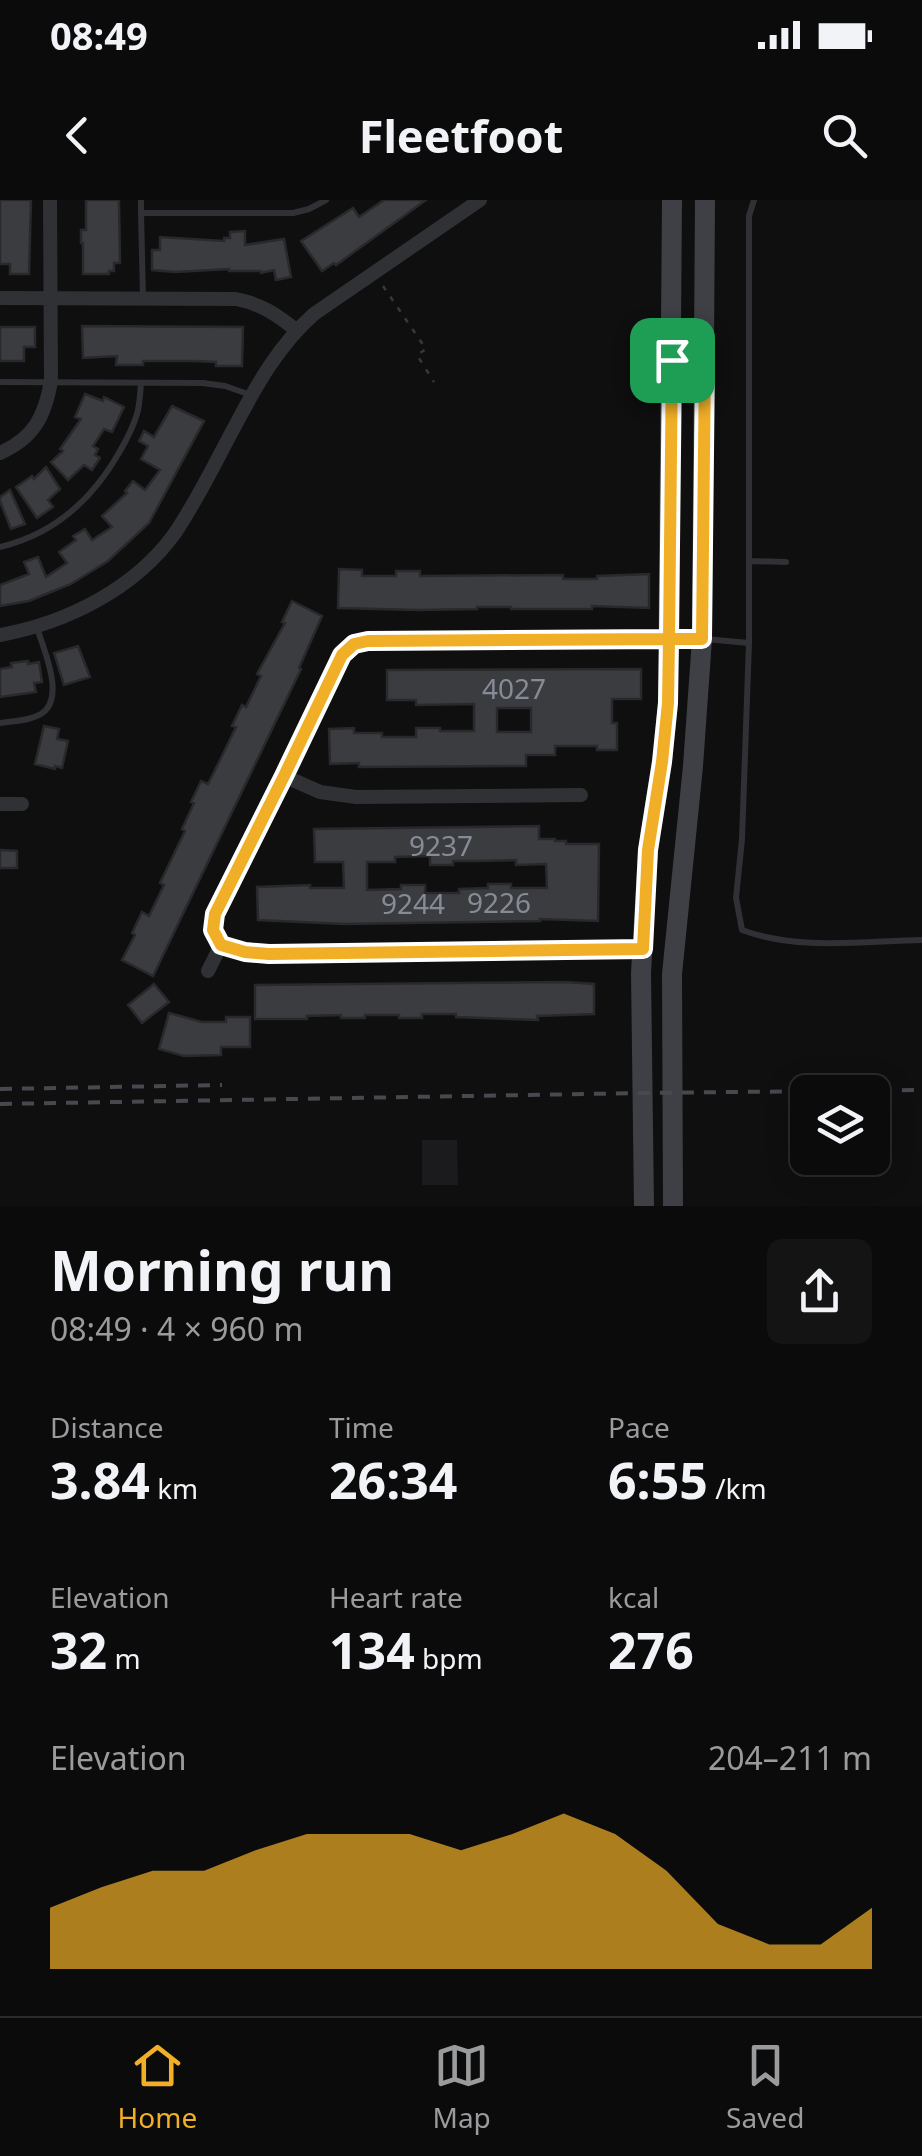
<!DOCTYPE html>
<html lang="en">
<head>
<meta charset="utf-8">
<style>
  body { margin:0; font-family:"Noto Sans",sans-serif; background:#141415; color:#f1f3f6; height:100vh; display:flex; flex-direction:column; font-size:38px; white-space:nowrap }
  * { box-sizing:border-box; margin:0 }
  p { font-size:32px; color:#9a9b9d }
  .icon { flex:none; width:55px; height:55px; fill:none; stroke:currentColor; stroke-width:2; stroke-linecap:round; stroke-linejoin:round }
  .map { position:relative; height:1006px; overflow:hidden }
  .panel { display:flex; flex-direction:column; background:#0b0b0c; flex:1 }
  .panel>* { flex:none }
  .tools { position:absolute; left:790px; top:875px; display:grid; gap:20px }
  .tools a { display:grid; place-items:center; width:100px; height:100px; border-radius:15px; background:#0b0b0c; box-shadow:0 5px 25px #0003,0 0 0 2px #2b2b2d; font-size:50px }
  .pin { position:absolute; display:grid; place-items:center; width:85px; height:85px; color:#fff; margin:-42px; border-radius:20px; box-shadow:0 5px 15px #0006 }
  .round { display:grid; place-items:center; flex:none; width:105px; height:105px; border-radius:15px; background:#141415 }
  .summary { display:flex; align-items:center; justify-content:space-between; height:170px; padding:0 50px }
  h1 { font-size:55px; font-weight:700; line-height:75px }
  .stats { display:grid; grid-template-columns:repeat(3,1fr); gap:15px; height:170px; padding:10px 50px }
  .stats div { display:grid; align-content:center }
  .stats b { font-size:50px; font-weight:700 }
  .stats small { font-size:28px; font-weight:400 }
  .stats p { font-size:28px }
  .chart { height:280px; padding:20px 50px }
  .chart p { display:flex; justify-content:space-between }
  .chart svg { width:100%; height:180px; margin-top:10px; fill:#f0af27; opacity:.7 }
  .status { display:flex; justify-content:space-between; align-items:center; height:70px; padding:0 50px; background:#0b0b0c; direction:ltr }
  .status svg { height:28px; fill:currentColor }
  header { display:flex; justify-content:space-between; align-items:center; height:130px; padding:0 50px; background:#0b0b0c; font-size:45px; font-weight:700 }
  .tab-bar { display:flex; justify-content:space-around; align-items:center; height:140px; border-top:2px solid #2b2b2d; background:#0b0b0c; font-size:28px; color:#9a9b9d }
  .tab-bar a { display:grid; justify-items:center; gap:5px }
  .tab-bar .active { color:#f0af27 }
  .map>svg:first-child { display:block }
  .built { fill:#1b1b1d }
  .building { fill:#3b3c40; stroke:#29292c; stroke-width:2.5; fill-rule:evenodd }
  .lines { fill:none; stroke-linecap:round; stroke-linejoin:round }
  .path { stroke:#36383c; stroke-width:2.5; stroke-dasharray:5 8; stroke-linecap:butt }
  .lane { stroke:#303135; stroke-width:6 }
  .street { stroke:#303135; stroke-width:14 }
  .secondary { stroke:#3e4045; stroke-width:20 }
  .rail { stroke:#47494e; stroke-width:4; stroke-dasharray:12 10; stroke-linecap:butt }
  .route-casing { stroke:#fff; stroke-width:20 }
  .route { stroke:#f0af27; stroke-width:12 }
  .labels { text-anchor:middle; stroke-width:8; stroke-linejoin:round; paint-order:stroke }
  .number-label { font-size:28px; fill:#878b95 }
</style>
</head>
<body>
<div class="status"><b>08:49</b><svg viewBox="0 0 49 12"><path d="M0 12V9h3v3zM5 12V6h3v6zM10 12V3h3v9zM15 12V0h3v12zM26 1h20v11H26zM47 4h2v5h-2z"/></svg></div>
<header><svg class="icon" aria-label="back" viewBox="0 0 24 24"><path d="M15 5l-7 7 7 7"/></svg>Fleetfoot<svg class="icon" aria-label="search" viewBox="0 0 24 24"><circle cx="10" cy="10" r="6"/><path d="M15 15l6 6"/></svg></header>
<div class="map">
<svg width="922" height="1006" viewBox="0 0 922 1006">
  <rect width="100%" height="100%" fill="#0f0f10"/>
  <path class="built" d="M 422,940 L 457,940 L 458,985 L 422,985 Z"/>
  <path class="building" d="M 0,0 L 31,0 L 29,74 L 10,74 L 10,64 L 0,64 Z
    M 86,0 L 119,0 L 120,63 L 114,63 L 114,71 L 109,71 L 109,74 L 83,74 L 83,43 L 81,43 L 81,30 L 86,30 Z
    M 384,0 L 426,0 L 336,65 L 334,63 L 322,71 L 301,41 L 353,8 L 359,17 Z
    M 245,31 L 245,45 L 284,39 L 291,77 L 276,80 L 274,70 L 261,73 L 261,71 L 229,71 L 229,69 L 175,72 L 152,70 L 152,50 L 160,50 L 160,37 L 224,41 L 224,38 L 230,38 L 230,32 Z
    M 82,126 L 243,127 L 242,166 L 216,166 L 216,162 L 194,161 L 143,161 L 143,165 L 116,165 L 117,156 L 83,158 Z
    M 0,127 L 35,127 L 35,147 L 24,147 L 24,161 L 0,161 Z
    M 85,194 L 103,201 L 104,197 L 124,207 L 112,232 L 104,229 L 93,246 L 98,249 L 95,255 L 100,258 L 92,270 L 84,265 L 68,280 L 51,262 L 63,251 L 60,249 L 81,219 L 75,217 Z
    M 172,206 L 204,221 L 149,323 L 108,361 L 71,384 L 29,401 L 0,406 L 0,385 L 29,374 L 24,362 L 38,357 L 46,377 L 67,363 L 59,352 L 76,340 L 73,336 L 85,329 L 92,340 L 112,327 L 102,316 L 127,293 L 125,291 L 133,281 L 145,290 L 160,270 L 141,259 L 148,246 L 139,241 L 144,231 L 154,237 Z
    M 46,267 L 60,289 L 48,300 L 53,307 L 37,318 L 16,287 L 32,276 L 34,279 Z
    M 10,290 L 25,324 L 11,329 L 0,301 L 0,297 Z
    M 339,369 L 362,370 L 362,376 L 396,376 L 396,371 L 420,371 L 420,376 L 563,375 L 563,379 L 597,379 L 597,376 L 649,374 L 649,408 L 592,406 L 592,409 L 511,409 L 511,407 L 477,407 L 477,409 L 419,410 L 338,408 Z
    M 292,401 L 322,416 L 299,468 L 301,469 L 153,776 L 122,760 L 135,735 L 132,733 L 142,712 L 149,716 L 164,685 L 160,683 L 185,631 L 182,629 L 194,603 L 191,602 L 201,581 L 208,584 L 221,558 L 236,527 L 232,526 L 242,505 L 246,507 L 261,476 L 257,474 L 285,423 L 282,422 Z
    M 78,446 L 90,477 L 64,485 L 54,453 Z
    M 28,461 L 28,464 L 39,462 L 42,482 L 34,483 L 36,492 L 0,497 L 0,469 L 12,467 L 11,463 Z
    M 641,469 L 641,499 L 612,499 L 612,523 L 617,523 L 617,550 L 597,550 L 597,546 L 555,546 L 555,555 L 526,555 L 526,566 L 359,567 L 359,563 L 330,564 L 329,529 L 354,528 L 354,533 L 382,533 L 382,537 L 416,537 L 416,528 L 440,528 L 440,531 L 474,531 L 474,504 L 416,505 L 416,500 L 387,500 L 387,470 ZM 497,508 L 531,508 L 531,532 L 497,532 Z
    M 44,526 L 59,529 L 57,539 L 68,541 L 62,568 L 55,566 L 55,569 L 35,564 Z
    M 539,626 L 539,639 L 555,639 L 555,641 L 566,641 L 566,644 L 599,644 L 598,721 L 540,719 L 540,721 L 344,724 L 258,720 L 257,687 L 310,685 L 310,688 L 344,688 L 343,662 L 315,662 L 314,629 ZM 430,656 L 430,665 L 453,665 L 453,661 L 477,661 L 516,660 L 516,665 L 546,664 L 547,688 L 511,688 L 511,684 L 488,684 L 488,688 L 459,689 L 459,693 L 425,693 L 425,685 L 401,685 L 401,689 L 367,690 L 367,662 L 395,662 L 395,657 Z
    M 0,650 L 17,651 L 17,668 L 0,668 Z
    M 566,782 L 594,784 L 594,814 L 537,816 L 538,820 L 456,817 L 456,814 L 422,814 L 422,818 L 399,818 L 399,815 L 365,815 L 365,818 L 341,818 L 341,815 L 307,816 L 307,819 L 255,819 L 255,785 Z
    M 154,784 L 169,802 L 142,823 L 128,805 Z
    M 169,813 L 202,822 L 226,822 L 226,817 L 250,817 L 250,847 L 221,847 L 221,855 L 184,856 L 159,849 Z"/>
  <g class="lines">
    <path class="path" d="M 383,86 L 426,149 L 417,155 L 434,182"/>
    <path class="lane" d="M 754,0 L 749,16 L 749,443 L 742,639 L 736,698 L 742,730 C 798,751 863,741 922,740
      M 141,13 L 141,0
      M 143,97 L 141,13 L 293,13 L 309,9 L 326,0
      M 0,182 L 203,183 L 225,186 L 251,195
      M 0,347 C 55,334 93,299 120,251 C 127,239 133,227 137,214 C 140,204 140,193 141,183
      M 749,361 L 786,362
      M 705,439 L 749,443
      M 0,523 C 13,521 29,521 41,514 C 66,499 44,450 37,428"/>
    <path class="street" d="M 0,98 L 236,99 C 261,104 276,114 296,130
      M 0,253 C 34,238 45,216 51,181 L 50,0
      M 0,435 C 66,423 135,389 175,333 C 198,299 216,261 235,226 C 257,184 279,145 314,114 L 480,0
      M 284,576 L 320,592 L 356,597 L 581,595
      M 0,604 L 22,604
      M 221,745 L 245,752 L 269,754 L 643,749
      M 208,771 L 221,745 L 213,730 L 215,714 L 284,576 L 342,455 L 354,444 L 368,441 L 669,439"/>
    <path class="secondary" d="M 644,1006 L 641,773 L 648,650 L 662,562 L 668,503 L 672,0
      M 673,1006 L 672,774 L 693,566 L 702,439 L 705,0"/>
    <path class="rail" d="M 0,889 L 222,885
      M 0,904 L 643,893 L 922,890"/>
  </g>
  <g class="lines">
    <g class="route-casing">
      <path id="route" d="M 672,160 L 669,439 L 368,441 L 354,444 L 342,455 L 284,576 L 215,714 L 213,730 L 221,745 L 245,752 L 269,754 L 643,749 L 648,650 L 662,562 L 668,503 L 669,439 L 702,439 L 705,160 L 672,160"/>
    </g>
    <use href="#route" class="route"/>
  </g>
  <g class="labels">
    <g class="number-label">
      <text x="514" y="499">4027</text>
      <text x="441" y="656">9237</text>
      <text x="499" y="713">9226</text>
      <text x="413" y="714">9244</text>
    </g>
  </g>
</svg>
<div class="tools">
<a><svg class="icon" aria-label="layers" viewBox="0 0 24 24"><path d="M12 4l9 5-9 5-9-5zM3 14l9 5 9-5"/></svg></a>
</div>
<div class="pin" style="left:672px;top:160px;background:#1e9e55"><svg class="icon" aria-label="arrive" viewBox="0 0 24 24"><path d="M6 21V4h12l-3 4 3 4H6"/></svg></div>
</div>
<section class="panel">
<div class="summary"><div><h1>Morning run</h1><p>08:49 · 4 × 960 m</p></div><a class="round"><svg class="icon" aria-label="share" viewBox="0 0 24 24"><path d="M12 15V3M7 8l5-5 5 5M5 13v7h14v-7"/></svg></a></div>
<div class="stats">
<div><p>Distance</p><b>3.84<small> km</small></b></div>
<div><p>Time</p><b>26:34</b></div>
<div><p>Pace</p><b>6:55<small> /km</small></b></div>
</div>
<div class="stats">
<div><p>Elevation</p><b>32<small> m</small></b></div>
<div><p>Heart rate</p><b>134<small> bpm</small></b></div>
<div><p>kcal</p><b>276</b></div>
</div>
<div class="chart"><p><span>Elevation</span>204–211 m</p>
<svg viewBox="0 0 160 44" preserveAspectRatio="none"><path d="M0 44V29L10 24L20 20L30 20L40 15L50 11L60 11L70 11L80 15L90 11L100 6L110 11L120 20L130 33L140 38L150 38L160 29V44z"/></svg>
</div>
</section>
<nav class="tab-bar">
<a class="active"><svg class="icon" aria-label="home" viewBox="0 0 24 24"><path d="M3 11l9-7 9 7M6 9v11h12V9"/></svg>Home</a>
<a><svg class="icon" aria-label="map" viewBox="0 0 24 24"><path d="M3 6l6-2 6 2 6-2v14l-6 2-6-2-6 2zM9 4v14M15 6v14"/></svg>Map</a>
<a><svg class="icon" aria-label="saved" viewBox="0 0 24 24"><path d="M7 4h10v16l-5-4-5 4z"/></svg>Saved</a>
</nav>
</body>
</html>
